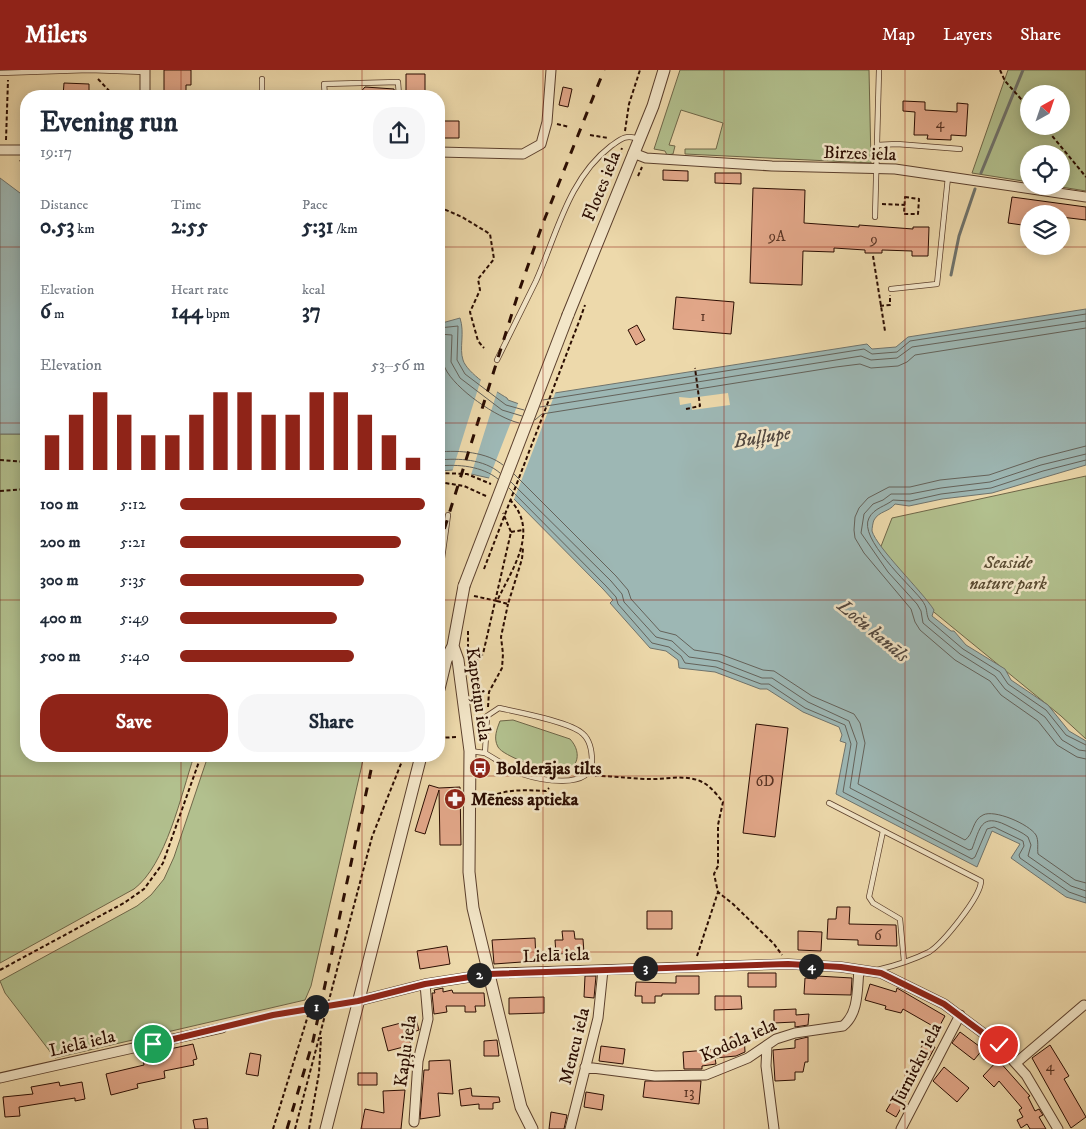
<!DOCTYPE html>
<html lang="en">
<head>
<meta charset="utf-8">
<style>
  body { margin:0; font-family:"IM FELL DW Pica",serif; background:#f6f6f7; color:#1f2937; height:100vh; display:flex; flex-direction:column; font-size:19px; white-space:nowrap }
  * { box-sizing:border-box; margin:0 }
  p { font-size:16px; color:#747a83 }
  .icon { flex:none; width:28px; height:28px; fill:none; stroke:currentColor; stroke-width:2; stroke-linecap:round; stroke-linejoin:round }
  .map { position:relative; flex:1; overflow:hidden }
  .panel { position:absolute; left:20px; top:20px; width:425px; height:672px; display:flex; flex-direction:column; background:#fff; border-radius:20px; box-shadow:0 2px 12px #0003 }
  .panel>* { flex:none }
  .needle { width:32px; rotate:40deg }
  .buttons { position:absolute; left:1020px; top:15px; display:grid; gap:10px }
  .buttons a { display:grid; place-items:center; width:50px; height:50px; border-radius:50%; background:#fff; box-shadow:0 2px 12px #0003; font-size:25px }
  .pin { position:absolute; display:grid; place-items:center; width:42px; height:42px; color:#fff; margin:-21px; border:2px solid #fff; border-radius:50%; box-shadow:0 1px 5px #0007 }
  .km { position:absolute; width:25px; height:25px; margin:-12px; border-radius:50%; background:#222; color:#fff; font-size:14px; line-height:25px; text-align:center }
  .round { display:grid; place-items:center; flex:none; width:52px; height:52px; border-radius:20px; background:#f6f6f7 }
  .headline { display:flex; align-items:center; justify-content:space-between; height:85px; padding:0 20px }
  h1 { font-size:28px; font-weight:700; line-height:38px }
  .figures { display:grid; grid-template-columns:repeat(3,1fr); gap:8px; height:85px; padding:5px 20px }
  .figures div { display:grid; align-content:center }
  .figures b { font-size:21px; font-weight:700 }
  .figures small { font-size:14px; font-weight:400 }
  .figures p { font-size:14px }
  .chart { height:140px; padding:10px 20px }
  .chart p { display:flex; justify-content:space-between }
  .chart svg { width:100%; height:90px; margin-top:5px; stroke:#8f2418; stroke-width:6 }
  .action { display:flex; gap:10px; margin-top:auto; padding:10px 20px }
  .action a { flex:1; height:58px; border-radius:20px; background:#8f2418; color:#fff; font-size:20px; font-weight:700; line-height:58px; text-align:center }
  .action a+a { background:#f6f6f7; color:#1f2937 }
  ul { padding:0 20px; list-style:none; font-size:16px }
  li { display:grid; grid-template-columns:80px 60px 1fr; align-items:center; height:38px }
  li i { height:12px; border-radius:6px; background:#8f2418 }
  header { display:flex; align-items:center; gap:30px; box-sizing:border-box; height:70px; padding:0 25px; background:#8f2418; color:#fff }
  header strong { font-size:24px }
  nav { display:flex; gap:28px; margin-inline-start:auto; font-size:18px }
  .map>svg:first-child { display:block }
  .green { fill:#b2c08e; stroke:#6e6648; fill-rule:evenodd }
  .water { fill:#9db7b4; stroke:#6f736c }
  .pier { fill:#edd9ab }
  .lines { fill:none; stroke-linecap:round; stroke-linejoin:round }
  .shore { stroke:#64625a; stroke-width:1 }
  .stream { stroke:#6f736c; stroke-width:3 }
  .building { fill:#e2a789; stroke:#2a0c01 }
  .service-casing { stroke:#5b3f2c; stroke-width:6 }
  .minor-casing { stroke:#5b3f2c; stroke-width:11 }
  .tertiary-casing { stroke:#5b3f2c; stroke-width:13 }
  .path { stroke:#2a0c01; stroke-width:2; stroke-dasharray:4 2.5; stroke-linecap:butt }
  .service { stroke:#f3e6c8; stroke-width:4.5 }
  .minor { stroke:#f3e6c8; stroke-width:9 }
  .tertiary { stroke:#f3e6c8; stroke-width:11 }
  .rail { stroke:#2a0c01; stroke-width:3; stroke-dasharray:9 9; stroke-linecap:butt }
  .tertiary-bridge-casing { stroke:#5b3f2c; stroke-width:13; stroke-linecap:butt }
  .path-bridge { stroke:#2a0c01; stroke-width:2; stroke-dasharray:4 2.5; stroke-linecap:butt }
  .tertiary-bridge { stroke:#f3e6c8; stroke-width:11 }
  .route-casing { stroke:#fff; stroke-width:10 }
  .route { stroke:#8f2418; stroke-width:6 }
  .grid { fill:none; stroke:#8f2418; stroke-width:1; stroke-opacity:0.55 }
  .labels { text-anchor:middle; stroke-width:5; stroke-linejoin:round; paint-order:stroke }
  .number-label { font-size:15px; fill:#583323 }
  .street-label { font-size:18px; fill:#2a0c01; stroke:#f3e6c8 }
  .park-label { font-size:18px; font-style:italic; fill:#5a4b32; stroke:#f3e6c8 }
  .poi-label { font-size:18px; font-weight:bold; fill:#2a0c01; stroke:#f3e6c8; text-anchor:start }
  .water-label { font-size:19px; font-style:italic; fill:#524840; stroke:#f3e6c8 }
</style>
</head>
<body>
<header>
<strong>Milers</strong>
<nav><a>Map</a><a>Layers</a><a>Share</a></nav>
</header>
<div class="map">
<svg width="1086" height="1059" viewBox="0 0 1086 1059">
  <rect width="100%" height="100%" fill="#edd9ab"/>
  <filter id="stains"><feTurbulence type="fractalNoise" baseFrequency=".004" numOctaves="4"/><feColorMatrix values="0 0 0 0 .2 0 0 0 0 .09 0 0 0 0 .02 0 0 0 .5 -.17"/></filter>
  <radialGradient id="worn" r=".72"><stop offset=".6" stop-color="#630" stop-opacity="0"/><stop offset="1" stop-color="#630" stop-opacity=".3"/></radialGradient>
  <path class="green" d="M 680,0 L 869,0 L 871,93 L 685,84 L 685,79 L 716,79 L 723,53 L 681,40 L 669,75 L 675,76 L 673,84 L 667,85 L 665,81 L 654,79 Z
    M 1008,0 L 1086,0 L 1086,121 L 1055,116 L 1061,116 L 1061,84 L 1029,84 L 1029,112 L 972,103 ZM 1029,24 L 1061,24 L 1061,56 L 1029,56 Z
    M 0,364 L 26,364 L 26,686 L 194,686 C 181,725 166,795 134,819 L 0,893 Z
    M 1086,406 L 1086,669 L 1061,646 L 891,507 L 878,484 L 892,448 Z
    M 513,650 L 570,669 C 584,684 577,704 555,701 C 543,700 503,686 498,677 C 493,668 497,659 500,651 Z
    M 208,686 L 364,686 L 311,916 L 305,930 L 55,988 L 5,923 L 0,911 L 137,836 L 151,825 L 164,809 L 174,787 Z"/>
  <path class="water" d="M 0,108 L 20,123 L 26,125 L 26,364 L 0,364 Z
    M 1086,239 L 1086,395 L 992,423 L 942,429 L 909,436 L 895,434 C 889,442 879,441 874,450 C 873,452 872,458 872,461 C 877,478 922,521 934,540 L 932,546 L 951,561 L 954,561 L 966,575 L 1005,599 L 1011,610 L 1048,635 L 1069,661 L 1086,671 L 1086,833 L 1066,827 L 1011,788 L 1020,774 L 992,761 L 977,797 L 836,724 L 846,673 L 840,671 L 842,665 L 839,657 L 803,642 L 767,619 L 760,619 L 715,602 L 679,598 L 678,590 L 666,581 L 650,578 L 610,533 L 613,530 L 603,519 L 511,426 L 489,408 L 453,400 L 439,401 L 439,252 L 442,253 L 460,248 C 465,263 459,278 463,290 C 467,303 495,321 507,328 L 508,330 L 522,335 L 529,327 L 867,274 L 872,279 L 896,277 L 908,267 Z"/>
  <path class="pier" d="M 482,306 L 498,319 L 471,405 L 452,402 Z
    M 556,321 L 513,432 L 488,411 L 519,331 L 525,331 L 528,325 Z
    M 728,323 L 730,335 L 692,340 L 691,333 L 680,335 L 679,327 L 690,328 Z"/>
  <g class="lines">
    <path class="shore" d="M 439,258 L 458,256 L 457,290 L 465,304 L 506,335 L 524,340
      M 439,264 L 452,265 L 451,292 L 460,308 L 502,340 L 522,346
      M 439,272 L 444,274 C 444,282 442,291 445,298 C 455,319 497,348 519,353
      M 543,330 L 864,279 L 872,284 L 897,282 L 910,271 L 1086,244
      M 540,337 L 861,286 L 871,290 L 897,288 L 912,277 L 1086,251
      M 535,350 L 542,344 L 836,297 L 860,294 L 871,298 L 898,296 L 907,292 L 915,285 L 1086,258
      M 1086,376 L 1039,388 L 989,405 L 940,410 L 910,417 L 889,417 L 868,428 L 859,438 L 855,447 L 854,460 L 855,468 L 864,483 L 911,539 L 915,552 L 920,560 L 955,590 L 990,611 L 1001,625 L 1038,651 L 1057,675 L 1077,687 L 1086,689
      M 439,382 C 459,380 487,382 503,395
      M 1086,384 L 1041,395 L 990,412 L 941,418 L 910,424 L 891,424 L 883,430 L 873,434 L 864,444 L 861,463 L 888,502 L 917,534 L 921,541 L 923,553 L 960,584 L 995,606 L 1005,619 L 1045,647 L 1062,670 L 1079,680 L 1086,681
      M 439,390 C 458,388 484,389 500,403
      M 1086,390 L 1043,401 L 991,418 L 941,424 L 910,431 L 893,430 C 886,436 874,438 869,448 C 858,468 909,514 921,529 C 929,539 925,542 929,550 L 963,579 L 1000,602 L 1008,614 L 1046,640 L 1066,665 L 1086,675
      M 439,396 C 458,394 482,396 498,409
      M 514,404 L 616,506 L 628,520 L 631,529 L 660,561 L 676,565 L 694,580 L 720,584 L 763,600 L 774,601 L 812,626 L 854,644 L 860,653 L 865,673 L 858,714 L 965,770 C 974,764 972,750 983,745 C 994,739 1029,754 1036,765 C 1039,771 1037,778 1038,784 L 1075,810 L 1086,813
      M 511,412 L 611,511 L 622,524 L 624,532 L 656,567 L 672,571 L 689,587 L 718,591 L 762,608 L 772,608 L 808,632 L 849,651 L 857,673 L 850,718 L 969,780 L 972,779 C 980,758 981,743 1006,755 C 1014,759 1022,762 1028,767 L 1031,775 L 1028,786 L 1071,816 L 1086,821
      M 509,418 L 606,516 L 616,527 L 618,534 L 652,573 L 669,577 L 681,586 L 685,593 L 716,597 L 761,614 L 769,614 L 805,638 L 845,655 L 851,674 L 843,722 L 972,789 L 975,787 L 987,759 L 994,757 L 1023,771 L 1024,776 L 1019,785 L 1020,788 L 1069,822 L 1086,828"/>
    <path class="stream" d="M 981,103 L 1023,0
      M 951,205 L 959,166 L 975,119"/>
  </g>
  <path class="building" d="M 164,0 L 191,0 L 191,15 L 186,15 L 186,26 L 164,26 Z
    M 406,4 L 425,4 L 425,26 L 406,26 Z
    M 64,13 L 89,14 L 89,26 L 63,26 Z
    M 365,17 L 394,19 L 395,26 L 357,26 Z
    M 563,17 L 572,19 L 568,37 L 559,35 Z
    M 903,31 L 925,32 L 925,40 L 957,42 L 957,33 L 968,34 L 966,66 L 951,65 L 951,70 L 927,69 L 928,65 L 914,65 L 915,42 L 903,41 Z
    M 441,51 L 459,51 L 459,68 L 441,68 Z
    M 663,100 L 688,101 L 688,111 L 663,110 Z
    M 715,103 L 741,103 L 741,114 L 715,113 Z
    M 753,118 L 805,120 L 804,153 L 859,157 L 859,155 L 913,159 L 913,157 L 929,157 L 928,186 L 912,186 L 912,181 L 882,180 L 882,183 L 865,183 L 865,180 L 834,178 L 834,182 L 803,181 L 802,215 L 750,213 Z
    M 1012,127 L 1086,137 L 1086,150 L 1061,147 L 1061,144 L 1029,144 L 1029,156 L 1008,153 Z
    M 676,227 L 734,232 L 731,264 L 673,259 Z
    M 637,255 L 645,270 L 636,275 L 628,260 Z
    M 756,654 L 788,658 L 775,767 L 743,763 Z
    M 429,715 L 439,718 L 460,717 L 461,775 L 440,775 L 439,720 L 425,764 L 415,761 Z
    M 837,837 L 850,837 L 849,854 L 896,855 L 897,876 L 858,875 L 858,870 L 827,869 L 828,849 L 836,849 Z
    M 647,841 L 672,841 L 672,859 L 647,859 Z
    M 562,861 L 574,861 L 575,869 L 583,869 L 584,883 L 556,884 L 555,870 L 563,870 Z
    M 798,861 L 822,862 L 821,881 L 798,880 Z
    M 535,868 L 536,891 L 494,894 L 492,870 Z
    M 447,876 L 450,894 L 420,899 L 417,881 Z
    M 748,903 L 776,903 L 776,917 L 748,917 Z
    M 585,906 L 596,906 L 594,928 L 584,927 Z
    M 676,906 L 699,906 L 699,924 L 662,924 L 662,926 L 655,926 L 655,933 L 642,933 L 642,926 L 635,926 L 636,912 L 676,913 Z
    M 817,906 L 852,908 L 851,925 L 804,924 L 805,908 L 816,909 Z
    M 870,914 L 896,922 L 897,918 L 945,946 L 938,959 L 903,939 L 901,943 L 885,939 L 886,936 L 865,930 Z
    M 443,918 L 443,922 L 452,920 L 453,923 L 484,923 L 485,936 L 475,936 L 476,942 L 465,942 L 465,936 L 446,936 L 447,942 L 434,944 L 432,923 L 435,923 L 434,920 Z
    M 715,926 L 741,926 L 742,939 L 715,940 Z
    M 544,927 L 544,943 L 509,944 L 509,928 Z
    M 796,939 L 796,945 L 809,944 L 808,955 L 795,957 L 795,952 L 774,953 L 774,940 Z
    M 416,949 L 419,960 L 408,964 L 411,975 L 388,981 L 382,958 Z
    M 960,962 L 983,979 L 974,990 L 952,973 Z
    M 744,965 L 745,982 L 736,986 L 715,988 L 716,994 L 702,996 L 702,999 L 684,999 L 683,982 L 731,978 L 730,967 Z
    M 808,967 L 808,992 L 805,992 L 803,1002 L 795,1002 L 795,1010 L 775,1011 L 773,980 L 795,978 L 795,970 Z
    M 497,970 L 499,986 L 484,986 L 484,971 Z
    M 924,972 L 935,977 L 928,990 L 918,984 Z
    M 193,974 L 197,989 L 193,990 L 194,995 L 164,1001 L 165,1008 L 137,1014 L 138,1018 L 111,1025 L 106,1004 L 144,995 L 142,985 Z
    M 1050,975 L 1069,1006 L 1064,1009 L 1086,1047 L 1071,1058 L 1032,988 Z
    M 601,976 L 625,979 L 623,994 L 599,991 Z
    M 250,983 L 261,985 L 258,1006 L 246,1004 Z
    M 450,990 L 453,1024 L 438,1023 L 440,1046 L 420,1049 L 424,1000 L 429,1000 L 429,991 Z
    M 998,990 L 1030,1026 L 1028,1027 L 1035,1041 L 1039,1039 L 1043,1045 L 1039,1047 L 1046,1059 L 1030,1059 L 1027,1054 L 1021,1058 L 1017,1050 L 1023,1047 L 1019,1040 L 1022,1038 L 999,1011 L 994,1017 L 983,1006 Z
    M 944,997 L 969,1018 L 957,1032 L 933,1011 Z
    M 358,1003 L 377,1003 L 377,1015 L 358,1015 Z
    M 645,1011 L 701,1011 L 699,1034 L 643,1027 Z
    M 59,1012 L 60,1016 L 82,1012 L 85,1029 L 75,1031 L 75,1028 L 19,1037 L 20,1046 L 5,1047 L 3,1027 L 33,1024 L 31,1017 Z
    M 471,1018 L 472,1026 L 499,1027 L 500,1032 L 493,1033 L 493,1039 L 479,1039 L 479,1034 L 461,1036 L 459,1020 Z
    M 405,1020 L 401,1059 L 361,1059 L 365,1039 L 384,1043 L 383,1021 Z
    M 586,1022 L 604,1025 L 602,1040 L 584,1037 Z
    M 895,1026 L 905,1031 L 896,1047 L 886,1041 Z
    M 551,1042 L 567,1045 L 564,1059 L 549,1059 Z
    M 207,1048 L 208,1059 L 195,1059 L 193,1050 Z"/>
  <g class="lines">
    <g class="service-casing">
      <path id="service" d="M 0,3 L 89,0 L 145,2
        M 262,9 L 262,26
        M 325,26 L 324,14 L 398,12 L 399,26
        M 877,75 L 897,74 L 960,79
        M 875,147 L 879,0
        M 891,219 L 937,214 L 948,107
        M 497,290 C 510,264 523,237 536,211 C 557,164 568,109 611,76 C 621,69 626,64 638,69
        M 439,510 L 448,445
        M 470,681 L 485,683 L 487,646 L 499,638 C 517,642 572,652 583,664 C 591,671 592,682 592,692 C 590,720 540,710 522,704 C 510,699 497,690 485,683
        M 829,733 L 981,811 C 981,827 942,874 929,882 C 913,890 894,896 877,900
        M 883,761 L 869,827 L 873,833 L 900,849 L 904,891"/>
    </g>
    <g class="minor-casing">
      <path id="minor" d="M 145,0 L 145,26
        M 0,80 L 26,80
        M 439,82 L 523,84 L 541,74 L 547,52 L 551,0
        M 633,83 L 646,88 L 772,96 L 895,99 L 1086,127
        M 358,931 L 425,914 L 496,903 L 788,894 L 841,897 L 881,903 L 944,934 L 999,975 L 1026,1005 L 1058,1059
        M 767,975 L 766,996 L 774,1059
        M 1016,993 L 1084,935
        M 585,997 L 655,1006 L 706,1005 L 748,988 L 776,969 L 795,963 L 843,956 C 859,943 857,919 859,900
        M 0,1008 L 222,958
        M 414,1052 L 418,991 L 428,949 L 425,914
        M 570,1059 L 598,948 L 603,900
        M 901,1059 L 960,945"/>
    </g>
    <g class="tertiary-casing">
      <path id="tertiary" d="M 568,245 L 653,36 L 664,0
        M 464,516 L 453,576 L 458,590 L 470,681 L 469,802 L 473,838 L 521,1037 L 532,1059
        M 439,619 L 446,590 L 453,576
        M 326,1059 L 421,686"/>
    </g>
    <path class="path" d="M 1000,0 L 1005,11 L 1029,38
      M 98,9 L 114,26
      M 557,54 L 569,57
      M 1044,56 L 1086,107
      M 625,61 L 629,34 L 640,0
      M 590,65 L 608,68
      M 6,70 L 8,10
      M 20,90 L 26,97
      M 617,92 L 622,78
      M 638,106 L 642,97
      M 905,127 L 919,129 L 918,144 L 904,144 Z
      M 882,134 L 905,135
      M 439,137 L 462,147 L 490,164 L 494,189 L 478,209 L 480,220 L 470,242 L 478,271 L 484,278
      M 873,186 L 885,261
      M 880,236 L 890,235 L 890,225
      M 580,249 L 585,235
      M 686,339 L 700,336 L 695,298
      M 0,390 L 26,392
      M 439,403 L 467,404 L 491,414
      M 439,412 L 464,416 L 486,426
      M 0,421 L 26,419
      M 511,462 L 523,460
      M 474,526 L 497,531 C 512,499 540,461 510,430
      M 497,531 L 508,534 L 522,489 L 523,478
      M 468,561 L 468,584
      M 469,591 L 475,592 L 483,584 L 511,462 L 503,443
      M 488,637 L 489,622 L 502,598 L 503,584 L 501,567 L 508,534
      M 439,668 L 456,667
      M 595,706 C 612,706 628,708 646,709 C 664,710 683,704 700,711 C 710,715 717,725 723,732 L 718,755 L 718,796 L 714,804 L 718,822 L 733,834 L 774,874 L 782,885
      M 480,733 C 500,718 523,720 546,721 L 549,718
      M 697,886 L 718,822
      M 0,900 L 124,833 L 144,819 L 163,793 L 201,686
      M 230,956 L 273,945 L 348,932
      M 273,1059 L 310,939
      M 295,1059 L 372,767 L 404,686
      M 309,1059 L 319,1003 L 321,967"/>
    <use href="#service" class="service"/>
    <use href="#minor" class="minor"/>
    <use href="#tertiary" class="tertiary"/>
    <path class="rail" d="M 439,476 L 519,221 L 543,153 L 604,0
      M 287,1059 L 313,971 L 374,686"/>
    <g class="tertiary-bridge-casing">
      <path id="tertiary-bridge" d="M 464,516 L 568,245"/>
    </g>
    <path class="path-bridge" d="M 484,499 L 580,249"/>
    <use href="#tertiary-bridge" class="tertiary-bridge"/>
  </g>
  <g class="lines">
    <g class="route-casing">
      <path id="route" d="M 153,974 L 273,945 L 358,931 L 425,914 L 489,904 L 788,894 L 841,897 L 881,903 L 944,934 L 999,975"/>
    </g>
    <use href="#route" class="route"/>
  </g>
  <path class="grid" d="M 181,0 L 181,26M 362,0 L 362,26M 543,0 L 543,1059M 724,0 L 724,1059M 905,0 L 905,1059M 0,177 L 26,177M 439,177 L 1086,177M 0,353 L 26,353M 439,353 L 1086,353M 0,530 L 26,530M 439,530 L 1086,530M 181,686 L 181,1059M 362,686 L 362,1059M 0,706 L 1086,706M 0,882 L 1086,882"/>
  <defs>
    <g id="bus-disc" transform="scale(1.125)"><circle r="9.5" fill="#8f2418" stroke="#f3e6c8"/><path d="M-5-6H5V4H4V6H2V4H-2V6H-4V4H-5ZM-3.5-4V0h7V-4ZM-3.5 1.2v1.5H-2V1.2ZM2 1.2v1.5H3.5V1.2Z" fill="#fff"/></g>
    <g id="pharmacy-disc" transform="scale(1.125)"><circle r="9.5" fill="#8f2418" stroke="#f3e6c8"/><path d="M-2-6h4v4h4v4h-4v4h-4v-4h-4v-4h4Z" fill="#fff"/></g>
  </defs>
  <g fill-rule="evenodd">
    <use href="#bus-disc" x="480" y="698"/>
    <use href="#pharmacy-disc" x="455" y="729"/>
  </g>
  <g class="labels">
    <g class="number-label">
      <text x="940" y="58">4</text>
      <text x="777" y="171">9A</text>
      <text x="874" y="174">9</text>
      <text x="703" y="251">1</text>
      <text x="765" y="716">6D</text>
      <text x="878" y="870">6</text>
      <text x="1050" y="1001">4</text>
      <text x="689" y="1027">13</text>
    </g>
    <g class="street-label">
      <text transform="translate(860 83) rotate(2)" y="6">Birzes iela</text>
      <text transform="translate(601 116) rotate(-68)" y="6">Flotes iela</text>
      <text transform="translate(479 624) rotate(82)" y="6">Kapteiņu iela</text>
      <text transform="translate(556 885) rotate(-2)" y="6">Lielā iela</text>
      <text transform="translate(738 970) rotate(-24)" y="6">Kodola iela</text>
      <text transform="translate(82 973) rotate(-13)" y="6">Lielā iela</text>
      <text transform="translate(574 976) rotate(-76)" y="6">Mencu iela</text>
      <text transform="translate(405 981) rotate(-82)" y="6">Kapļu iela</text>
      <text transform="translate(916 994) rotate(-63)" y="6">Jūrnieku iela</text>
    </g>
    <g class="park-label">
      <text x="1008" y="498">Seaside<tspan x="1008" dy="21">nature park</tspan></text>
    </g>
    <g class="poi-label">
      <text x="496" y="704">Bolderājas tilts</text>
      <text x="471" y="735">Mēness aptieka</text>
    </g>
    <g class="water-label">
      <text transform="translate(762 366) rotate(-9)" y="7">Buļļupe</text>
      <text transform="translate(874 560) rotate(40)" y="7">Loču kanāls</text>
    </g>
  </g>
  <rect width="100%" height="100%" filter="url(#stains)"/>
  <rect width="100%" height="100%" fill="url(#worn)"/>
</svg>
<div class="buttons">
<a><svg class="needle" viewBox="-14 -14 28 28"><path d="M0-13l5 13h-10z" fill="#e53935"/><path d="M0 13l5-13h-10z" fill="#747a83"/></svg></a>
<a><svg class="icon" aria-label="locate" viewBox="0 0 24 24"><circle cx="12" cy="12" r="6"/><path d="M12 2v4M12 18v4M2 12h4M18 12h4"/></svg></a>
<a><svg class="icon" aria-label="layers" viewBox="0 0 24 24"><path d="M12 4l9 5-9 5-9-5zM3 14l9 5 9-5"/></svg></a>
</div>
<div class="pin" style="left:153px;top:974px;background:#1e9e55"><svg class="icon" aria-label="arrive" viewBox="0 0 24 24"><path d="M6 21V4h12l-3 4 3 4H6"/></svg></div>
<div class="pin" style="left:999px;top:975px;background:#d93025"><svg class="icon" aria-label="check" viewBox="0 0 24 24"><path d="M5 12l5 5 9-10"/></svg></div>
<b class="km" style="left:316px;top:937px">1</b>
<b class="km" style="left:479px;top:905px">2</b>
<b class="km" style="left:645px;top:898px">3</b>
<b class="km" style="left:811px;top:896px">4</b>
<section class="panel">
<div class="headline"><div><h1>Evening run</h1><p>19:17</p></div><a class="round"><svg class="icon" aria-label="share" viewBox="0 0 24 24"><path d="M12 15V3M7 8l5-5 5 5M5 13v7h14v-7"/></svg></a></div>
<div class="figures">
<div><p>Distance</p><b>0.53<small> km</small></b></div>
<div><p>Time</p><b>2:55</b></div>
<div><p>Pace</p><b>5:31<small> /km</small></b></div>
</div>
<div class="figures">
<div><p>Elevation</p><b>6<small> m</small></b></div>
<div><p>Heart rate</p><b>144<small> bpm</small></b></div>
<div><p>kcal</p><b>37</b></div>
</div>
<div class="chart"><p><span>Elevation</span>53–56 m</p>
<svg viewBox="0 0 160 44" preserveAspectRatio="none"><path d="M5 44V27M15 44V17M25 44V6M35 44V17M45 44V27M55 44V27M65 44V17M75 44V6M85 44V6M95 44V17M105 44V17M115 44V6M125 44V6M135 44V17M145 44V27M155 44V38"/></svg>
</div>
<ul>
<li><b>100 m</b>5:12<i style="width:100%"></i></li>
<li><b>200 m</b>5:21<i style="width:90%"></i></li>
<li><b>300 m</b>5:35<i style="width:75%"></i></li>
<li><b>400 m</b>5:49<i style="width:64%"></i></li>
<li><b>500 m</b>5:40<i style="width:71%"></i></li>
</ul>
<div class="action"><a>Save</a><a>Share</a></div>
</section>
</div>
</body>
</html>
